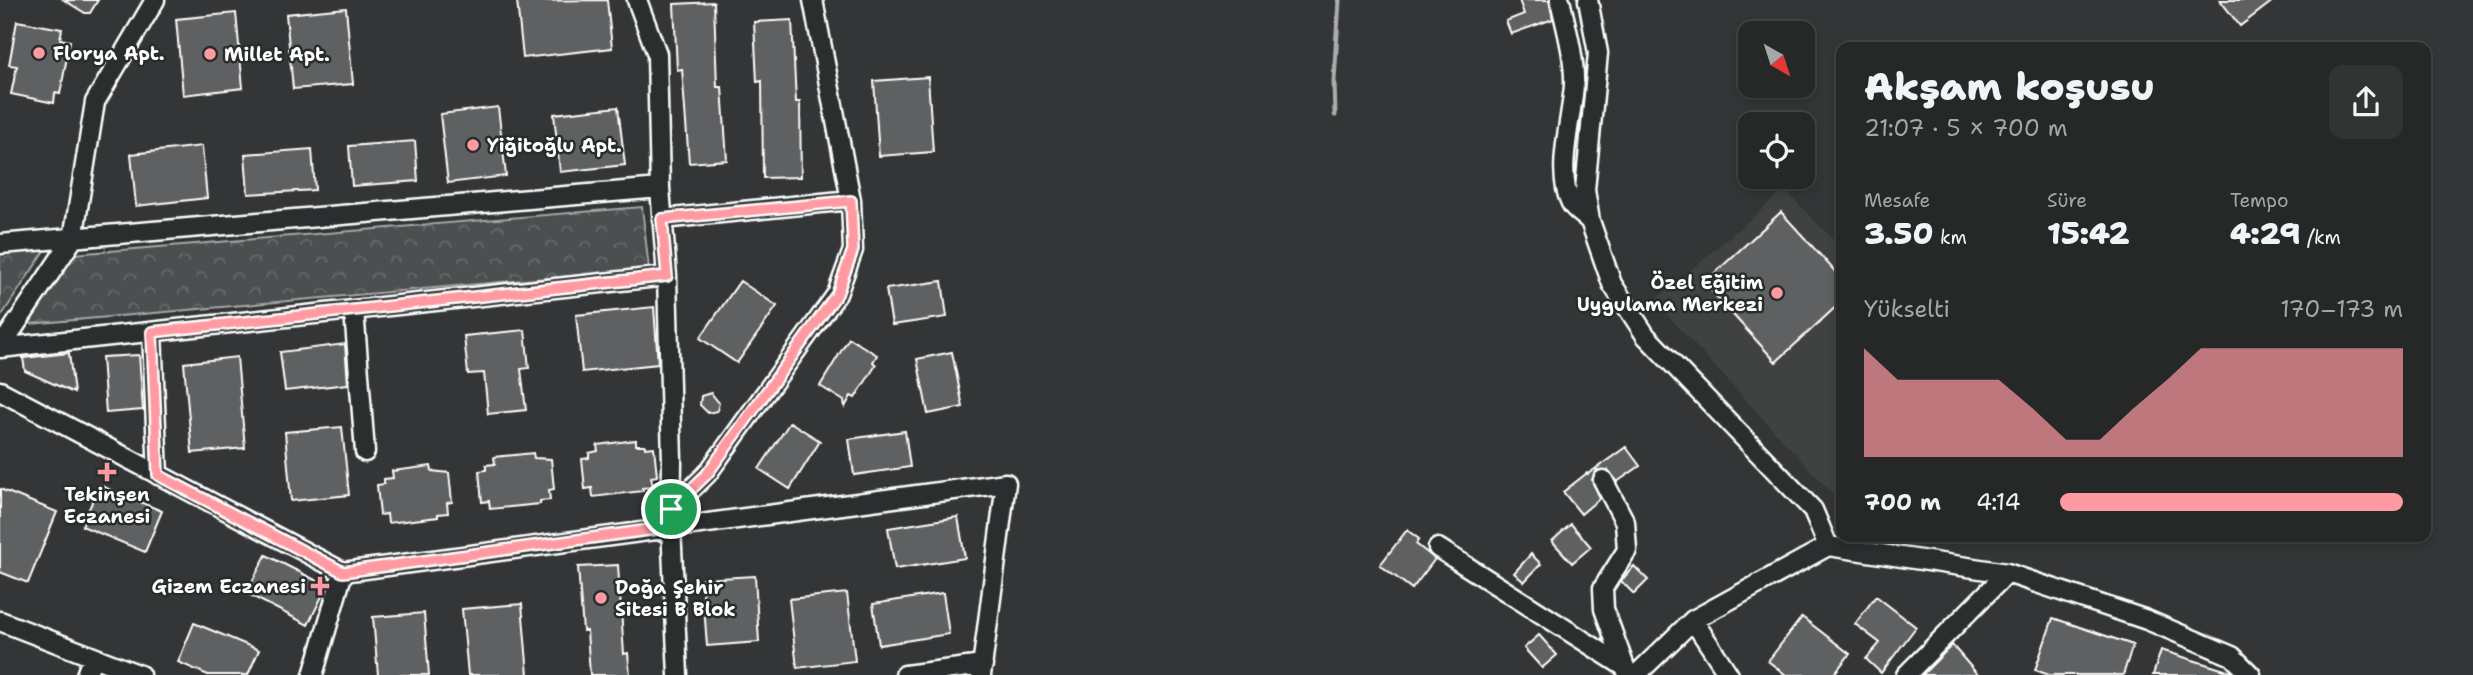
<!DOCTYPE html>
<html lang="tr">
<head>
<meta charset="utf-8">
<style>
  body { margin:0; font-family:"Shantell Sans",sans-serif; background:#323434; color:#f1f3f6; height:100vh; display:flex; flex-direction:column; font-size:26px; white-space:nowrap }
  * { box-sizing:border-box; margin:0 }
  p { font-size:23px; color:#a4a6a8 }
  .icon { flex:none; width:38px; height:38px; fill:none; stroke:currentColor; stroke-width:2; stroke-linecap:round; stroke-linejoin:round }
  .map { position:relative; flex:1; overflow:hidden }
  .side { position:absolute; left:1836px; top:42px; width:595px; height:500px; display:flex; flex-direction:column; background:#262828; border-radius:14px; box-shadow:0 4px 10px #0003,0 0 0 2px #424445 }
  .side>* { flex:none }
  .needle { width:46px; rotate:141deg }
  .buttons { position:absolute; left:1738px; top:21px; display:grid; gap:14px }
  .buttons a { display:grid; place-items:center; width:77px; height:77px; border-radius:14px; background:#262828; box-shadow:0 4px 10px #0003,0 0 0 2px #424445; font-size:35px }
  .pin { position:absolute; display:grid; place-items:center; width:60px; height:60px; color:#fff; margin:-30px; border:4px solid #fff; border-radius:50%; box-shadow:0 2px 7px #0007 }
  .round { display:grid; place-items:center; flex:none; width:74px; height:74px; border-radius:14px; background:#323434 }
  .headline { display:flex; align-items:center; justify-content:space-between; height:119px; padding:0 28px }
  h1 { font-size:38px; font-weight:800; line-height:52px }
  .metrics { display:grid; grid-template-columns:repeat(3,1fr); gap:10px; height:119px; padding:7px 28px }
  .metrics div { display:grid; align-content:center }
  .metrics b { font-size:30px; font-weight:800 }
  .metrics small { font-size:19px; font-weight:400 }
  .metrics p { font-size:19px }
  .chart { height:196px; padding:14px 28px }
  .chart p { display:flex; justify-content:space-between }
  .chart svg { width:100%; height:126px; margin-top:7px; fill:#ff9aa2; opacity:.7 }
  ul { padding:0 28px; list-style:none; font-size:23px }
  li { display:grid; grid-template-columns:112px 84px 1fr; align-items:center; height:52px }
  li i { height:18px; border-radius:9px; background:#ff9aa2 }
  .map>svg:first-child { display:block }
  .built { fill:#404243 }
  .park { fill:url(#park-crowns); stroke:#a6a7a8; stroke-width:2 }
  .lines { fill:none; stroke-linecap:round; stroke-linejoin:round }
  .stream { stroke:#abacad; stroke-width:5 }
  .building { fill:#5f6162; stroke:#fff; stroke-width:2 }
  .minor-casing { stroke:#fff; stroke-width:23 }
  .minor { stroke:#2a2d2e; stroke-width:18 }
  .route-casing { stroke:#fff; stroke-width:14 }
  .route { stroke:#ff9aa2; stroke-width:9 }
  .poi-dot { fill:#ff9aa2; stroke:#2a2d2e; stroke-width:2.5 }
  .labels { text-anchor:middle; stroke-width:5; stroke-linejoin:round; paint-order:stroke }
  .poi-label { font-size:19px; font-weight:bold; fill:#fff; stroke:#2a2d2e; text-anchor:start }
</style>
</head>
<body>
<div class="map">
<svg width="2473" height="675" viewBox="0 0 2473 675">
  <defs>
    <pattern id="park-crowns" width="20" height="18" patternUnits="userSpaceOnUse" patternTransform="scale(1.75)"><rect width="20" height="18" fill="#4c4f50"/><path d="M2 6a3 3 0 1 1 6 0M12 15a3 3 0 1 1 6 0" fill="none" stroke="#67696a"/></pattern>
  </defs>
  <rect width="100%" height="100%" fill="#333536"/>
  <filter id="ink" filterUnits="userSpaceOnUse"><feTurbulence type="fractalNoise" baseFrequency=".0143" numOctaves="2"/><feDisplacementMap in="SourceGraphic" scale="14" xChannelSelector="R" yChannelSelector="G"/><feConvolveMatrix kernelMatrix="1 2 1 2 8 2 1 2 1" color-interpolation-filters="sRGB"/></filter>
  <g filter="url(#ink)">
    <path class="built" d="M 1785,190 L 1841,248 L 1841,503 L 1654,301 Z"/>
    <path class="park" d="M 642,207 L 649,269 L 29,324 L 74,254 Z
      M 46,249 L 0,318 L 0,252 Z"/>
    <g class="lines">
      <path class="stream" d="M 1335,115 L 1334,81 L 1339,0"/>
    </g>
    <path class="building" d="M 64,0 L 98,0 L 90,13 L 85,13 Z
      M 607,0 L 612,48 L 523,58 L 517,1 Z
      M 1519,0 L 1549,0 L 1553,19 L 1511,34 L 1506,21 L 1524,14 Z
      M 2220,0 L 2274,0 L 2240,26 Z
      M 714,2 L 717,87 L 722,87 L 727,160 L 689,163 L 682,69 L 677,70 L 674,4 Z
      M 346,8 L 353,84 L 293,89 L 286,14 Z
      M 236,13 L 243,88 L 183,95 L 176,19 Z
      M 792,20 L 796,102 L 800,102 L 801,177 L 763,178 L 762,81 L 757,82 L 754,22 Z
      M 17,21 L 62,29 L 60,39 L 70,41 L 60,94 L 55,93 L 54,103 L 11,94 L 17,66 L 9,65 Z
      M 928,77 L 933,152 L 879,156 L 874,81 Z
      M 498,107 L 506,176 L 448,183 L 440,114 Z
      M 618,107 L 625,165 L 560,172 L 554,114 Z
      M 415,141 L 418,181 L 352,186 L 349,146 Z
      M 202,146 L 207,198 L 136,206 L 131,154 Z
      M 312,149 L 315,190 L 248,194 L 245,154 Z
      M 1781,212 L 1841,278 L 1841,302 L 1776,362 L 1704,283 Z
      M 740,281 L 777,306 L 737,363 L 700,338 Z
      M 942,281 L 947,317 L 892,325 L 886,289 Z
      M 654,307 L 658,364 L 582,372 L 576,315 Z
      M 525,330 L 529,368 L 521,369 L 526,410 L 488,414 L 484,373 L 468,374 L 464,336 Z
      M 849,338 L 877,355 L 873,362 L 876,365 L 855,398 L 851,396 L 845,407 L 844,401 L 820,386 Z
      M 345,344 L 348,384 L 285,391 L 280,352 Z
      M 952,352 L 963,407 L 928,414 L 917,359 Z
      M 69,353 L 74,393 L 25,371 L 23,358 Z
      M 139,355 L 143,410 L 106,413 L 102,357 Z
      M 237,357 L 245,448 L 192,453 L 184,363 Z
      M 711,393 L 719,403 L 717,411 L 708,413 L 700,405 L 701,396 Z
      M 790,422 L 820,441 L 790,489 L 759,469 Z
      M 342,427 L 349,495 L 291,501 L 285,432 Z
      M 905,431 L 910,467 L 854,475 L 849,439 Z
      M 636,440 L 636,445 L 645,445 L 645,448 L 654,447 L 657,476 L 651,477 L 653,487 L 642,488 L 643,491 L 593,497 L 592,488 L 585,489 L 582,459 L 589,458 L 589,453 L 598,451 L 597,445 Z
      M 1626,447 L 1640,466 L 1617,482 L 1608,470 L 1597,470 L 1592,480 L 1600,498 L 1581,514 L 1563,492 L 1587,473 L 1588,474 Z
      M 533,453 L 534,458 L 551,459 L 554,489 L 549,490 L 550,500 L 540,501 L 540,504 L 490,509 L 489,501 L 482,502 L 479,471 L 486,470 L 486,465 L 495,464 L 494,457 Z
      M 431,466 L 432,471 L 449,473 L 452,502 L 447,503 L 448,513 L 438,514 L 438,517 L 388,523 L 387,514 L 380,515 L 377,485 L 384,484 L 384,479 L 393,478 L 392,471 Z
      M 99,485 L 162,511 L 145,552 L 82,526 Z
      M 0,489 L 57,512 L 28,583 L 0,572 Z
      M 958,517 L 965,558 L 895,569 L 888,528 Z
      M 1571,524 L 1591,547 L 1572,563 L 1552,541 Z
      M 1407,530 L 1419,539 L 1416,544 L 1435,559 L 1412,589 L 1380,565 Z
      M 1531,554 L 1541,564 L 1524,582 L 1514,573 Z
      M 266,555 L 327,586 L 308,625 L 246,593 Z
      M 618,565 L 624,654 L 628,653 L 630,675 L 590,675 L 587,631 L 583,631 L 578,567 Z
      M 1634,566 L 1648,580 L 1634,594 L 1621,581 Z
      M 755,576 L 759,642 L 707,646 L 702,579 Z
      M 847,593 L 855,661 L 797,668 L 789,599 Z
      M 943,593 L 949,634 L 879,645 L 873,604 Z
      M 1876,596 L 1916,627 L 1881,673 L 1866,659 L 1880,643 L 1855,624 Z
      M 522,604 L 528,675 L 468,675 L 462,609 Z
      M 424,613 L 429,675 L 378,675 L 373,617 Z
      M 1802,617 L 1850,654 L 1833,675 L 1786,675 L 1768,661 Z
      M 2053,618 L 2133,645 L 2123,675 L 2049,675 L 2035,670 Z
      M 194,623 L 259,650 L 248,675 L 208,675 L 178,662 Z
      M 1539,635 L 1557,655 L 1542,668 L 1524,648 Z
      M 1952,645 L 1978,675 L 1922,675 Z
      M 2161,650 L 2231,672 L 2231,675 L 2153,675 Z"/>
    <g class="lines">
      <g class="minor-casing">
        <path id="minor" d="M 637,0 L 657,54 L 660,188 L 667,276 L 672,461 L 671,527 L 678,675
          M 1560,0 C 1566,27 1575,57 1574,85 C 1572,118 1555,173 1571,203 C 1574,210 1584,215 1590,221
          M 1588,0 L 1598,53 L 1585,190 L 1590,221 L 1612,284 L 1646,336 L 1813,510 L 1828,546
          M 662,219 L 851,200
          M 0,244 L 660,188
          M 354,310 L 365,452
          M 152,332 L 158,475
          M 0,348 L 667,276
          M 0,348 L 73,239 L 95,102 L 155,0
          M 0,391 L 343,572 L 1006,483 L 981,675
          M 1603,480 L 1625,522 L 1627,550 L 1603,588 L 1604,609 L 1626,670
          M 671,509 L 707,474 L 837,294 L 853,250 L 851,200 L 813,0
          M 1438,548 L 1625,667
          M 1693,620 L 1729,675
          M 0,621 L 140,675
          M 86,675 L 93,657
          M 313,675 L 343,572
          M 905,675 L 983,665
          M 1636,675 L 1693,620 L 1828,546 L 2007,573 L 2147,620 L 2232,656 L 2251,675
          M 1906,675 L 2007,573"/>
      </g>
      <use href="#minor" class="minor"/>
    </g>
  </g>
  <g class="lines" filter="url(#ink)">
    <g class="route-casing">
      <path id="route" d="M 851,201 L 853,250 L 837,294 L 707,474 L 671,509 L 671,527 L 343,572 L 158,475 L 152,332 L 667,276 L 662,219 Z"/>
    </g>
    <use href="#route" class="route"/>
  </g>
  <g class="poi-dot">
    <circle cx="39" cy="53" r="7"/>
    <circle cx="210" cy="54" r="7"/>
    <circle cx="473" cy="145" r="7"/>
    <circle cx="1777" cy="293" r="7"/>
    <path d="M103.5 461.5h7v7h7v7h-7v7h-7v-7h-7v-7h7z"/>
    <path d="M316.5 575.5h7v7h7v7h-7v7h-7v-7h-7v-7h7z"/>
    <circle cx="601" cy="598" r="7"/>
  </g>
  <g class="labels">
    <g class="poi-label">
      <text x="53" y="60">Florya Apt.</text>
      <text x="224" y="61">Millet Apt.</text>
      <text x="487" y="152">Yiğitoğlu Apt.</text>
      <text x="1763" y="289" text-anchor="end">Özel Eğitim<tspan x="1763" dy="22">Uygulama Merkezi</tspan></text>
      <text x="107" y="501" text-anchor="middle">Tekinşen<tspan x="107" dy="22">Eczanesi</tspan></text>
      <text x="306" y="593" text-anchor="end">Gizem Eczanesi</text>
      <text x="615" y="594">Doğa Şehir<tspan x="615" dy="22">Sitesi B Blok</tspan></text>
    </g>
  </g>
</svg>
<div class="buttons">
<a><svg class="needle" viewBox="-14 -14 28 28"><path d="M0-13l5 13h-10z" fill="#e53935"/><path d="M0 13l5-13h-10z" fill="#a4a6a8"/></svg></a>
<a><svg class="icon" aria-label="locate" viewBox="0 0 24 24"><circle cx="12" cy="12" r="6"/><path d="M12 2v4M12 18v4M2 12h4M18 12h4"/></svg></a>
</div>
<div class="pin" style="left:671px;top:509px;background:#1e9e55"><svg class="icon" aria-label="arrive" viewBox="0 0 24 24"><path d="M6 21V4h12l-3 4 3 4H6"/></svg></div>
<section class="side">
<div class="headline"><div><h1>Akşam koşusu</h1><p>21:07 · 5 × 700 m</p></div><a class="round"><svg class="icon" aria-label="share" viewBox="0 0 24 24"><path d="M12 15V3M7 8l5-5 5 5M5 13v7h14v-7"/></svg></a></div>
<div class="metrics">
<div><p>Mesafe</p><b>3.50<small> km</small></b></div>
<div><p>Süre</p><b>15:42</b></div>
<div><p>Tempo</p><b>4:29<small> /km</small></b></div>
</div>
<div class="chart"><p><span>Yükselti</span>170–173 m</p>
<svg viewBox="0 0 160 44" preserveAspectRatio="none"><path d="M0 44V6L10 17L20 17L30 17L40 17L50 27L60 38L70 38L80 27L90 17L100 6L110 6L120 6L130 6L140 6L150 6L160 6V44z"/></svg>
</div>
<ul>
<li><b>700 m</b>4:14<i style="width:100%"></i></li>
</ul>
</section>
</div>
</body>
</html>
